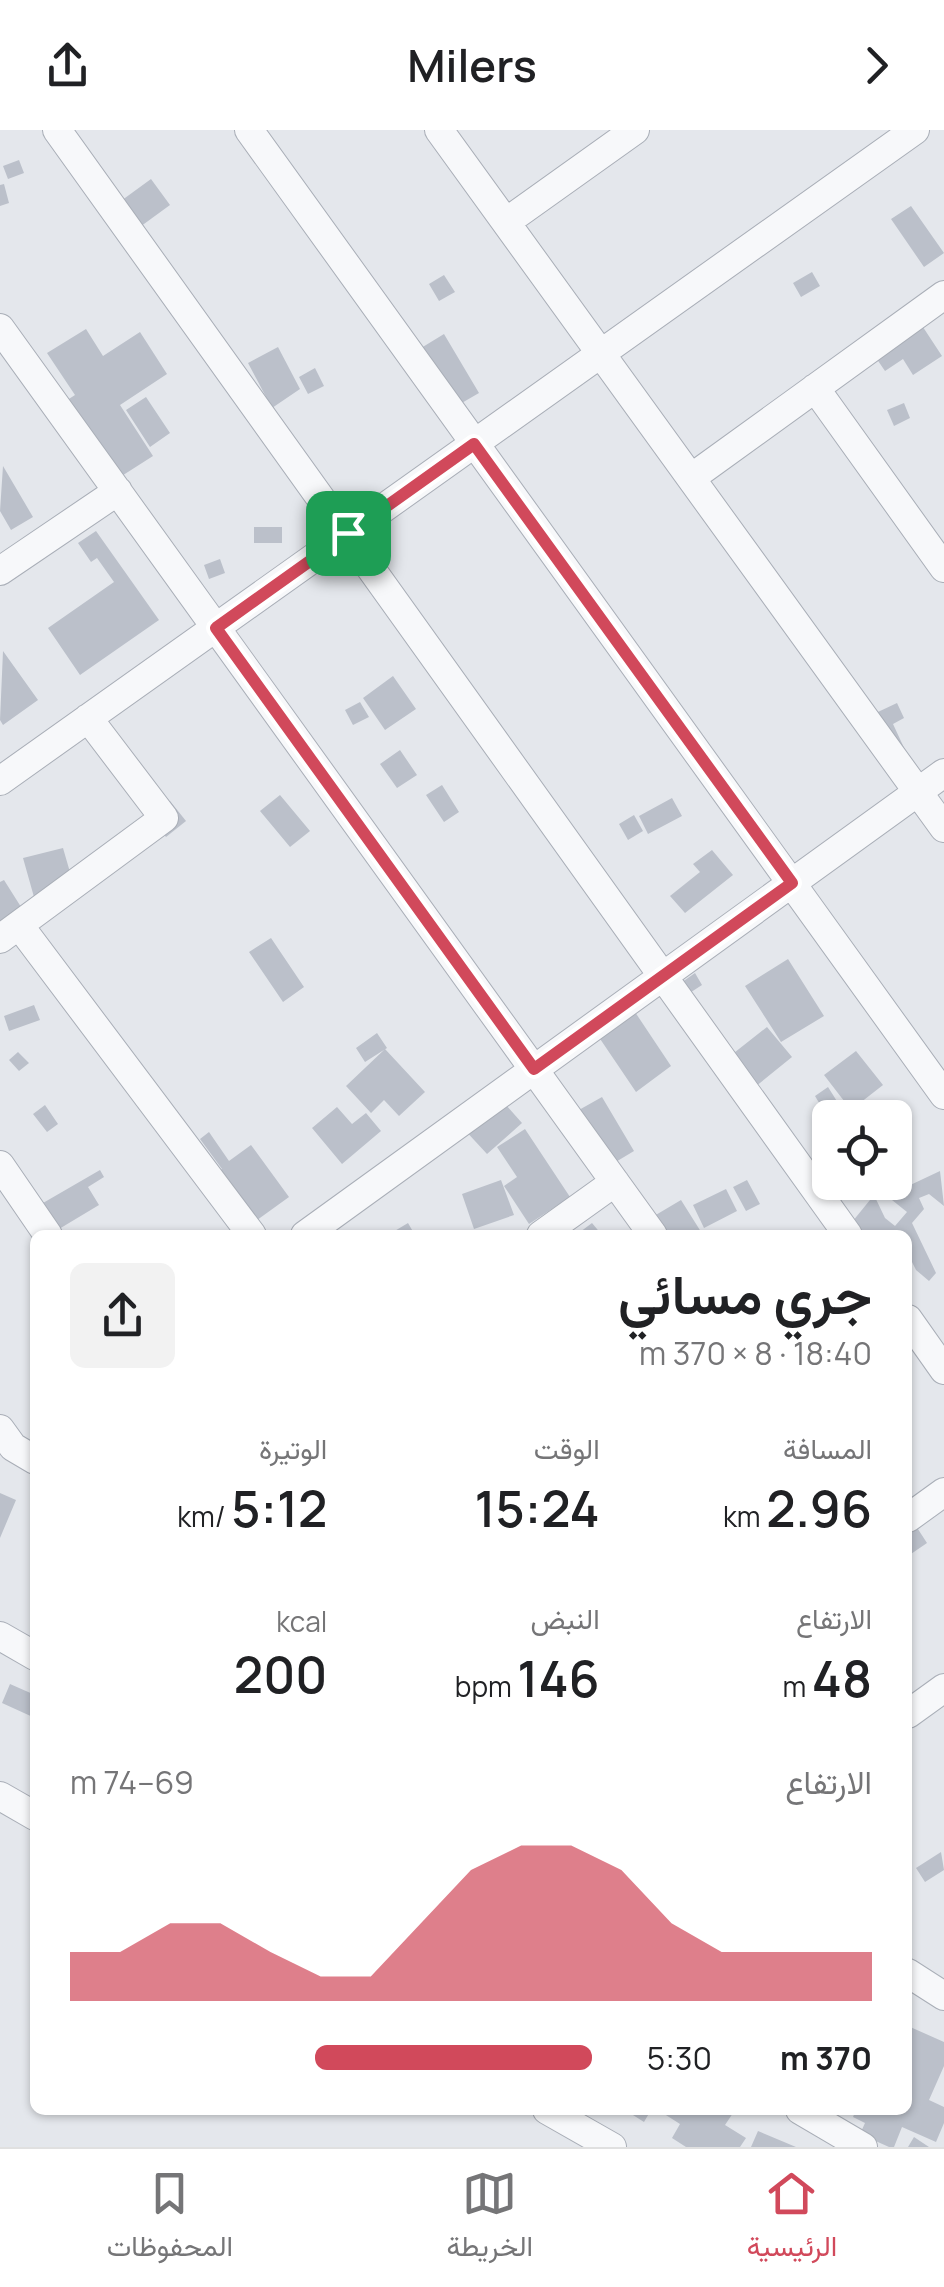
<!DOCTYPE html>
<html lang="ar">
<head>
<meta charset="utf-8">
<style>
  body { margin:0; font-family:Manrope,Vazirmatn,sans-serif; background:#f2f2f2; color:#202124; direction:rtl; height:100vh; display:flex; flex-direction:column; font-size:38px; white-space:nowrap }
  * { box-sizing:border-box; margin:0 }
  p { font-size:32px; color:#757577 }
  .icon { flex:none; width:55px; height:55px; fill:none; stroke:currentColor; stroke-width:2; stroke-linecap:round; stroke-linejoin:round }
  .map { position:relative; flex:1; overflow:hidden; direction:ltr }
  .side { position:absolute; left:30px; top:1100px; width:882px; height:885px; display:flex; flex-direction:column; background:#fff; border-radius:15px; box-shadow:0 2px 8px #0004; direction:rtl }
  .side>* { flex:none }
  .tools { position:absolute; left:812px; top:970px; display:grid; gap:20px }
  .tools a { display:grid; place-items:center; width:100px; height:100px; border-radius:15px; background:#fff; box-shadow:0 2px 8px #0004; font-size:50px }
  .pin { position:absolute; display:grid; place-items:center; width:85px; height:85px; color:#fff; margin:-42px; border-radius:20px; box-shadow:0 5px 15px #0006 }
  .round { display:grid; place-items:center; flex:none; width:105px; height:105px; border-radius:15px; background:#f2f2f2 }
  .overview { display:flex; align-items:center; justify-content:space-between; height:170px; padding:0 40px }
  h1 { font-size:55px; font-weight:600; line-height:75px }
  .figures { display:grid; grid-template-columns:repeat(3,1fr); gap:15px; height:170px; padding:10px 40px }
  .figures div { display:grid; align-content:center }
  .figures b { font-size:50px; font-weight:600 }
  .figures small { font-size:28px; font-weight:400 }
  .figures p { font-size:28px }
  .chart { height:280px; padding:20px 40px }
  .chart p { display:flex; justify-content:space-between }
  .chart svg { width:100%; height:180px; margin-top:10px; fill:#d1495b; opacity:.7 }
  ul { padding:0 40px; list-style:none; font-size:32px }
  li { display:grid; grid-template-columns:160px 120px 1fr; align-items:center; height:75px }
  li i { height:25px; border-radius:12px; background:#d1495b }
  header { display:flex; justify-content:space-between; align-items:center; height:130px; padding:0 40px; background:#fff; font-size:45px; font-weight:600 }
  .menu { display:flex; justify-content:space-around; align-items:center; height:140px; border-top:2px solid #e0e0e0; background:#fff; font-size:28px; color:#757577 }
  .menu a { display:grid; justify-items:center; gap:5px }
  .menu .selected { color:#d1495b }
  .map>svg:first-child { display:block }
  .building { fill:#bbc0ca }
  .lines { fill:none; stroke-linecap:round; stroke-linejoin:round }
  .street-casing { stroke:#a9aeb7; stroke-width:30 }
  .street { stroke:#f7f8fa; stroke-width:28 }
  .route-casing { stroke:#fff; stroke-width:20 }
  .route { stroke:#d1495b; stroke-width:12 }
</style>
</head>
<body>
<header><svg class="icon" aria-label="forward" viewBox="0 0 24 24"><path d="M9 5l7 7-7 7"/></svg>Milers<svg class="icon" aria-label="share" viewBox="0 0 24 24"><path d="M12 15V3M7 8l5-5 5 5M5 13v7h14v-7"/></svg></header>
<div class="map">
<svg width="944" height="2017" viewBox="0 0 944 2017">
  <rect width="100%" height="100%" fill="#e4e7ec"/>
  <path class="building" d="M 19,30 L 24,43 L 8,49 L 3,36 Z
    M 151,49 L 170,75 L 133,102 L 114,76 Z
    M 4,54 L 9,73 L 0,76 L 0,55 Z
    M 911,76 L 944,123 L 924,137 L 891,89 Z
    M 812,142 L 820,156 L 801,167 L 793,153 Z
    M 444,145 L 455,162 L 439,171 L 429,154 Z
    M 919,191 L 942,226 L 913,245 L 903,229 L 885,241 L 872,222 Z
    M 86,199 L 103,226 L 140,202 L 167,244 L 120,275 L 153,326 L 106,356 L 55,278 L 75,265 L 47,223 Z
    M 444,204 L 479,263 L 460,274 L 408,226 Z
    M 278,217 L 300,259 L 272,278 L 248,233 Z
    M 315,238 L 324,256 L 308,264 L 299,247 Z
    M 146,267 L 170,303 L 150,317 L 126,280 Z
    M 904,273 L 910,288 L 894,296 L 887,280 Z
    M 3,336 L 33,387 L 11,400 L 0,381 Z
    M 254,397 L 282,397 L 282,413 L 254,413 Z
    M 96,401 L 159,490 L 80,545 L 48,498 L 114,452 L 97,428 L 91,432 L 78,413 Z
    M 220,429 L 225,443 L 209,449 L 204,435 Z
    M 3,521 L 38,570 L 3,595 L 0,590 Z
    M 393,546 L 416,579 L 385,600 L 363,568 Z
    M 360,572 L 369,587 L 353,595 L 345,580 Z
    M 897,573 L 904,588 L 893,594 L 906,622 L 887,632 L 863,589 Z
    M 400,620 L 417,645 L 397,658 L 380,634 Z
    M 442,655 L 459,682 L 444,692 L 426,665 Z
    M 280,665 L 310,701 L 290,717 L 260,681 Z
    M 672,668 L 682,686 L 648,704 L 639,686 Z
    M 170,671 L 186,691 L 166,707 L 150,687 Z
    M 634,685 L 643,701 L 628,710 L 619,694 Z
    M 63,718 L 74,756 L 34,767 L 23,728 Z
    M 712,720 L 733,745 L 685,783 L 670,766 L 700,742 L 693,734 Z
    M 4,750 L 28,788 L 0,806 L 0,752 Z
    M 271,808 L 304,857 L 283,872 L 249,822 Z
    M 788,829 L 824,886 L 781,912 L 745,856 Z
    M 695,843 L 702,855 L 685,866 L 678,855 Z
    M 627,870 L 671,936 L 636,962 L 590,894 Z
    M 34,875 L 40,890 L 9,901 L 4,886 Z
    M 767,897 L 792,927 L 750,961 L 725,930 Z
    M 377,903 L 387,918 L 365,932 L 356,918 Z
    M 385,919 L 425,962 L 399,986 L 384,970 L 371,983 L 346,956 Z
    M 856,921 L 883,955 L 851,980 L 824,945 Z
    M 18,922 L 29,933 L 19,941 L 9,930 Z
    M 828,957 L 845,984 L 840,988 L 828,988 L 815,966 Z
    M 498,966 L 522,993 L 487,1024 L 463,998 Z
    M 602,967 L 634,1021 L 614,1033 L 570,985 Z
    M 45,975 L 58,994 L 47,1002 L 33,984 Z
    M 337,977 L 352,994 L 366,983 L 381,1001 L 342,1034 L 312,998 Z
    M 525,999 L 570,1067 L 529,1094 L 504,1056 L 517,1047 L 497,1017 Z
    M 209,1002 L 229,1031 L 251,1015 L 289,1067 L 246,1098 L 210,1047 L 222,1039 L 200,1009 Z
    M 100,1040 L 104,1047 L 88,1057 L 99,1075 L 59,1099 L 43,1073 Z
    M 940,1041 L 944,1076 L 929,1064 L 919,1068 L 924,1079 L 912,1093 L 936,1143 L 929,1151 L 916,1140 L 908,1124 L 908,1105 L 852,1105 L 848,1097 L 874,1065 L 885,1088 L 895,1096 L 907,1082 L 887,1066 Z
    M 501,1050 L 514,1085 L 474,1099 L 462,1064 Z
    M 747,1050 L 760,1074 L 746,1081 L 733,1057 Z
    M 726,1059 L 737,1081 L 704,1098 L 693,1075 Z
    M 681,1070 L 703,1105 L 659,1105 L 649,1089 Z
    M 408,1093 L 415,1105 L 388,1105 Z
    M 592,1093 L 602,1105 L 576,1105 Z
    M 0,1363 L 16,1370 L 0,1408 Z
    M 914,1393 L 927,1413 L 908,1426 L 908,1397 Z
    M 10,1554 L 35,1565 L 35,1588 L 2,1573 Z
    M 941,1722 L 944,1740 L 925,1752 L 916,1738 Z
    M 908,1896 L 944,1912 L 944,1936 L 929,1970 L 944,1977 L 944,1993 L 936,2012 L 902,1997 L 894,2017 L 889,2017 L 860,2004 L 865,1993 L 853,1987 L 856,1980 L 908,1980 Z
    M 625,1980 L 651,1980 L 644,1992 Z
    M 658,1980 L 729,1980 L 733,1983 L 725,1995 L 746,2008 L 740,2017 L 686,2017 L 672,2008 L 680,1994 Z
    M 758,2001 L 796,2017 L 751,2017 Z
    M 914,2007 L 929,2017 L 908,2017 Z"/>
  <g class="lines">
    <g class="street-casing">
      <path id="street" d="M 57,0 L 848,1105
        M 249,0 L 944,965
        M 439,0 L 944,698
        M 506,92 L 635,0
        M 0,198 L 653,1105
        M 815,258 L 944,438
        M 691,348 L 944,165
        M 0,441 L 118,361
        M 0,651 L 915,0
        M 19,795 L 252,1105
        M 0,809 L 164,688 L 88,588
        M 0,1035 L 48,1105
        M 305,1105 L 944,643
        M 541,1105 L 615,1052
        M 908,1189 L 944,1240
        M 0,1299 L 13,1317 L 35,1330
        M 908,1388 L 944,1362
        M 0,1506 L 35,1526
        M 908,1584 L 944,1558
        M 0,1666 L 35,1686
        M 908,1843 L 944,1866
        M 547,1980 L 612,2017
        M 800,1980 L 863,2017"/>
    </g>
    <use href="#street" class="street"/>
  </g>
  <g class="lines">
    <g class="route-casing">
      <path id="route" d="M 474,314 L 792,753 L 534,939 L 216,498 Z"/>
    </g>
    <use href="#route" class="route"/>
  </g>
</svg>
<div class="tools">
<a><svg class="icon" aria-label="locate" viewBox="0 0 24 24"><circle cx="12" cy="12" r="6"/><path d="M12 2v4M12 18v4M2 12h4M18 12h4"/></svg></a>
</div>
<div class="pin" style="left:348px;top:403px;background:#1e9e55"><svg class="icon" aria-label="arrive" viewBox="0 0 24 24"><path d="M6 21V4h12l-3 4 3 4H6"/></svg></div>
<section class="side">
<div class="overview"><div><h1>جري مسائي</h1><p>18:40 · 8 × 370 m</p></div><a class="round"><svg class="icon" aria-label="share" viewBox="0 0 24 24"><path d="M12 15V3M7 8l5-5 5 5M5 13v7h14v-7"/></svg></a></div>
<div class="figures">
<div><p>المسافة</p><b>2.96<small> km</small></b></div>
<div><p>الوقت</p><b>15:24</b></div>
<div><p>الوتيرة</p><b>5:12<small> /km</small></b></div>
</div>
<div class="figures">
<div><p>الارتفاع</p><b>48<small> m</small></b></div>
<div><p>النبض</p><b>146<small> bpm</small></b></div>
<div><p>kcal</p><b>200</b></div>
</div>
<div class="chart"><p><span>الارتفاع</span>69–74 m</p>
<svg viewBox="0 0 160 44" preserveAspectRatio="none"><path d="M0 44V32L10 32L20 25L30 25L40 32L50 38L60 38L70 25L80 12L90 6L100 6L110 12L120 25L130 32L140 32L150 32L160 32V44z"/></svg>
</div>
<ul>
<li><b>370 m</b>5:30<i style="width:53%"></i></li>
</ul>
</section>
</div>
<nav class="menu">
<a class="selected"><svg class="icon" aria-label="home" viewBox="0 0 24 24"><path d="M3 11l9-7 9 7M6 9v11h12V9"/></svg>الرئيسية</a>
<a><svg class="icon" aria-label="map" viewBox="0 0 24 24"><path d="M3 6l6-2 6 2 6-2v14l-6 2-6-2-6 2zM9 4v14M15 6v14"/></svg>الخريطة</a>
<a><svg class="icon" aria-label="saved" viewBox="0 0 24 24"><path d="M7 4h10v16l-5-4-5 4z"/></svg>المحفوظات</a>
</nav>
</body>
</html>
